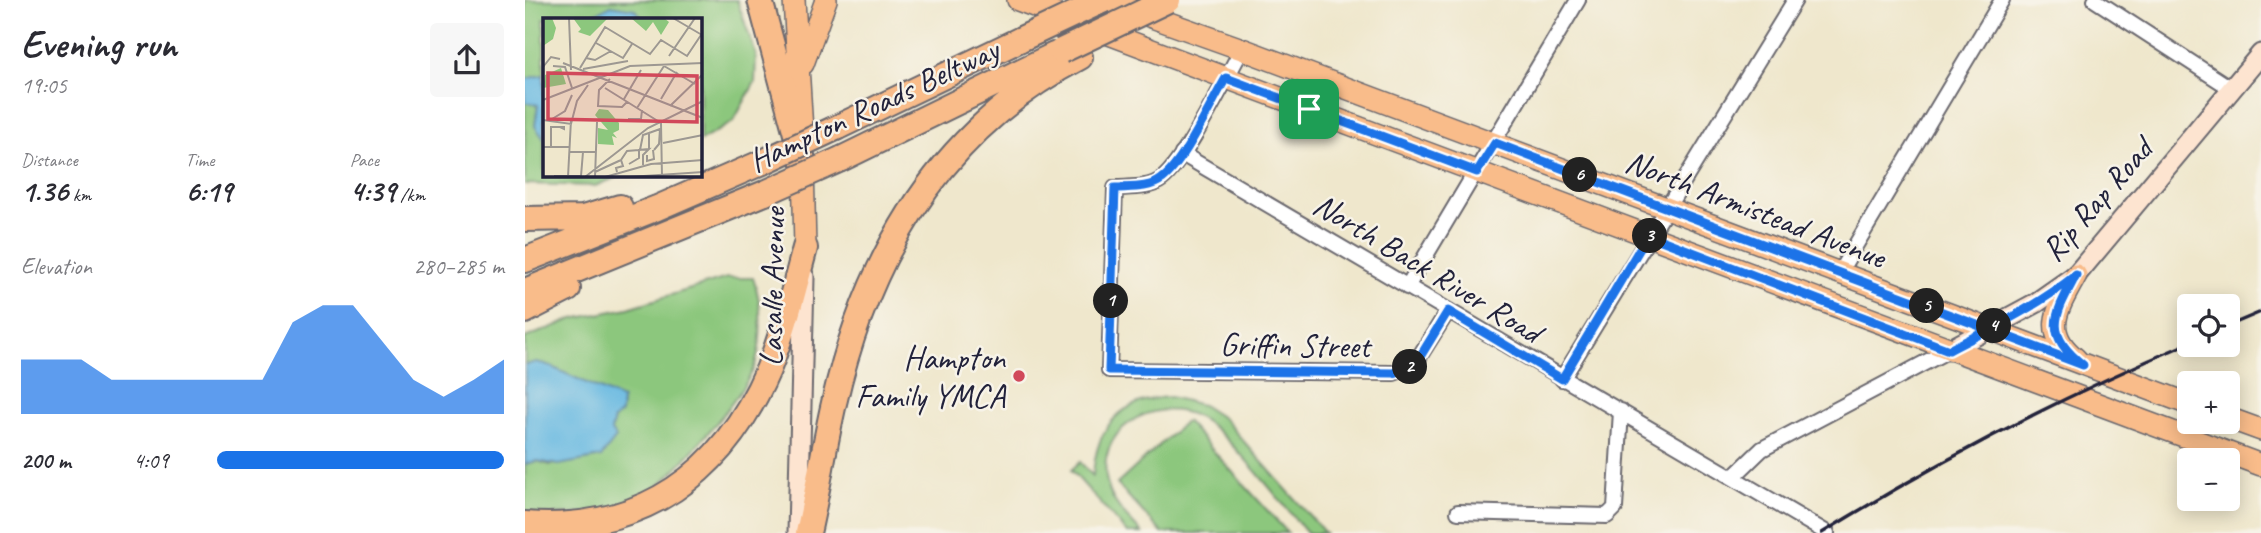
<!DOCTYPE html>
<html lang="en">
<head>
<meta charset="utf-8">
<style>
  body { margin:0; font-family:Caveat,sans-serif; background:#f7f7f7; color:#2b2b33; height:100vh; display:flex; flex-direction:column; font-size:26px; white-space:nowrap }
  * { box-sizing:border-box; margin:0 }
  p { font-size:23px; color:#7c7c81 }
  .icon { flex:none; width:38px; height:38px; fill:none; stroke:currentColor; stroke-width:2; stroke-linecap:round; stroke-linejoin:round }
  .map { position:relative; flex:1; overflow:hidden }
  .details { display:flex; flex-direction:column; background:#fff; width:525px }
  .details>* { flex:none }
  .buttons { position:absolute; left:1652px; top:294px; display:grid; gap:14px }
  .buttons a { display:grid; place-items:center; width:63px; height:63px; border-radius:7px; background:#fff; box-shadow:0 4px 18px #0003; font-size:35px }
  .pin { position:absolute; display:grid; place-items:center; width:60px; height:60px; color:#fff; margin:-30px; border-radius:14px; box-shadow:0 4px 10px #0006 }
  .km { position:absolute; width:35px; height:35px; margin:-18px; border-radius:50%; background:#222; color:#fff; font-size:19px; line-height:35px; text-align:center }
  .round { display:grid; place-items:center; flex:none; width:74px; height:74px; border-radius:7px; background:#f7f7f7 }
  .headline { display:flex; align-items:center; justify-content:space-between; height:119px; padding:0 21px }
  h1 { font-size:38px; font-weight:700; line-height:52px }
  .stats { display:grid; grid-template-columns:repeat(3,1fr); gap:10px; height:119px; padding:7px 21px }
  .stats div { display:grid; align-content:center }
  .stats b { font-size:30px; font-weight:700 }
  .stats small { font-size:19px; font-weight:400 }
  .stats p { font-size:19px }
  .chart { height:196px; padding:14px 21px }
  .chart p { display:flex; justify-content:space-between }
  .chart svg { width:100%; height:126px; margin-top:7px; fill:#1a73e8; opacity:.7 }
  ul { padding:0 21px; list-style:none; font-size:23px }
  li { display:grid; grid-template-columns:112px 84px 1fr; align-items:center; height:52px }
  li i { height:18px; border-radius:9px; background:#1a73e8 }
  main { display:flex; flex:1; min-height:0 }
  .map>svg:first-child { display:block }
  .green { fill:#8cc77d; stroke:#57745c; stroke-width:2 }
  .water { fill:#65b8e1; stroke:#446d8e; stroke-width:2 }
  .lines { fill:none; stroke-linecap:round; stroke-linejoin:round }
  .street-casing { stroke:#6a676e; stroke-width:18 }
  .secondary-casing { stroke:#6a676e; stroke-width:23 }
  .primary-casing { stroke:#6a676e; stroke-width:24 }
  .highway-casing { stroke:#6a676e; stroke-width:28 }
  .street { stroke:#fff; stroke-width:14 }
  .secondary { stroke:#fde4d0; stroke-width:19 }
  .primary { stroke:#f9bc8a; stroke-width:21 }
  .highway { stroke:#f9bc8a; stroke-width:24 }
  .rail { stroke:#22223b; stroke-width:3.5 }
  .highway-bridge-casing { stroke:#6a676e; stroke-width:28; stroke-linecap:butt }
  .highway-bridge { stroke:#f9bc8a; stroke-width:24 }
  .route-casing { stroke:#fff; stroke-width:14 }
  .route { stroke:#1a73e8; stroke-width:9 }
  .poi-dot { fill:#d1495b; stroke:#f7f3e8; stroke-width:2.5 }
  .labels { text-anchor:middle; stroke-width:5; stroke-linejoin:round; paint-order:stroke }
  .street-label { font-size:33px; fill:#22223b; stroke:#f7f3e8 }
  .poi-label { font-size:33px; fill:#22223b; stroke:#f7f3e8; text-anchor:end }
  .inset-road { fill:none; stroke:#9d9892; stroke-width:2 }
  .view { fill:#d1495b; fill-opacity:0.15; stroke:#d1495b; stroke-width:3.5 }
  .inset-edge { fill:none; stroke:#22223b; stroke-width:3.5 }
</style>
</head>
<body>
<main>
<section class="details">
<div class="headline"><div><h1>Evening run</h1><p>19:05</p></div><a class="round"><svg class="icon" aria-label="share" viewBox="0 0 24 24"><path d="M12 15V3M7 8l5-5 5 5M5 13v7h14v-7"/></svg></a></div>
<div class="stats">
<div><p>Distance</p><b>1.36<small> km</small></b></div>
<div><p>Time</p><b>6:19</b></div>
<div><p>Pace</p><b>4:39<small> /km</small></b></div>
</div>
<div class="chart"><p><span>Elevation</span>280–285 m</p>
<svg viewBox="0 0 160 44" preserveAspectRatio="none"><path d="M0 44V25L10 25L20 25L30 32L40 32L50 32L60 32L70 32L80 32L90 12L100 6L110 6L120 19L130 32L140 38L150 32L160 25V44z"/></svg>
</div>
<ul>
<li><b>200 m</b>4:09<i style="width:100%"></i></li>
</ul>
</section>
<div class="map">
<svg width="1736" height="533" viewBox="0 0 1736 533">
  <rect width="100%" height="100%" fill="#f7f3e8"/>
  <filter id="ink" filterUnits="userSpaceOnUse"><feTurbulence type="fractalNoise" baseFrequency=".0143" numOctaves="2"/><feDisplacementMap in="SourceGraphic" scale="14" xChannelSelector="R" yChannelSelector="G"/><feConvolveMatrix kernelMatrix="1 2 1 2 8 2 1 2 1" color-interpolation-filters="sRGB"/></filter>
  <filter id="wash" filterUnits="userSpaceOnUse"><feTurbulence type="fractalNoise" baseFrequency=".00686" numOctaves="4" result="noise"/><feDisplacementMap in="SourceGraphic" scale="28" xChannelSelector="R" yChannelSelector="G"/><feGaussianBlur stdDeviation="1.57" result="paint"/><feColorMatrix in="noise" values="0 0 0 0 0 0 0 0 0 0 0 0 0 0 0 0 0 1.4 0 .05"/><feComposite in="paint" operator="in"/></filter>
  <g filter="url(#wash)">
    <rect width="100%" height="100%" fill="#efe7cc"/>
    <path class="green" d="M 0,0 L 212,0 L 231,55 L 230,82 L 208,122 L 175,141 L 175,19 L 118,19 L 109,9 L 70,13 L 62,19 L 19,19 L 19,75 L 0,79 Z
      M 0,102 L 13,105 L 10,126 L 19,139 L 19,175 L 98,175 L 70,186 L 0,184 Z
      M 202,278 L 228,278 C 238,304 239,351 225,376 C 208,406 144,483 115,499 C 83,516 35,515 0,515 L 0,464 L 12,461 L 25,465 L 76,457 L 89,419 L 96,413 L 97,399 L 20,364 L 0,365 L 0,338 L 48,319 L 103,308 Z
      M 645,397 L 677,405 L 699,419 L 800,533 L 782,533 C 758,505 702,431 673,417 C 626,394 567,432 583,486 C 588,505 604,519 617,533 L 602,533 L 546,470 L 555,462 L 568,476 C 571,427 595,399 645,397 Z
      M 661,421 L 763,533 L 637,533 L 592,484 Z"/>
    <path class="water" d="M 86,5 L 109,9 L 118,19 L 62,19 Z
      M 19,75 L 19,139 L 10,126 L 13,105 L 0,102 L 0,79 Z
      M 11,362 L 20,364 L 97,399 L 96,413 L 89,419 L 86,431 L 91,438 L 76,457 L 34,465 L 12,461 L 0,464 L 0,365 Z"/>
  </g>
  <g filter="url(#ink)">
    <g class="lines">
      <g class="street-casing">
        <path id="street" d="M 1570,0 L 1707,89
          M 717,49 C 701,78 660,161 637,179 C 624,189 606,187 590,188 L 584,370 L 869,373 L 889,365 L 923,311
          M 657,154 L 1302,533
          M 1314,273 L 1477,0
          M 882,287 L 1053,0
          M 1037,379 L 1270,0
          M 1208,477 L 1237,449 L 1424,350
          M 933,512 L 1082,516 L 1090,508 L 1096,411"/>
      </g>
      <g class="secondary-casing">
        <path id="secondary" d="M 1424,350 L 1511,303 L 1551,275 L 1736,54
          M 273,533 L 279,277"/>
      </g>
      <g class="primary-casing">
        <path id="primary" d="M 269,0 L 277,131
          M 493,0 L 1736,465
          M 579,0 L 717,49 L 1664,404
          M 278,64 L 301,0
          M 278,163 L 280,248
          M 1551,275 C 1534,307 1515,331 1551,359
          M 1703,418 L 1736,430"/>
      </g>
      <g class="highway-casing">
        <path id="highway" d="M 235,0 L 278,160
          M 313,127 L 496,39
          M 316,159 L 529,55
          M 0,219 L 58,218 L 95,207
          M 0,260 L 132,208 L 238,162
          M 0,291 L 240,193
          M 0,311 L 43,289
          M 0,524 C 118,533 198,474 243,370 C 259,331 269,289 280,248
          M 283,533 C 293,490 299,446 309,403 C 343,254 416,129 555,57"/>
      </g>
      <use href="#street" class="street"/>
      <use href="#secondary" class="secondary"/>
      <use href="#primary" class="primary"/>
      <use href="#highway" class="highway"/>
      <path class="rail" d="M 1703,326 L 1736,312
        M 1297,533 C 1414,461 1538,396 1664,343"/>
      <g class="highway-bridge-casing">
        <path id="highway-bridge" d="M 496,39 L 579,0
          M 536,51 L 643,0
          M 238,162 L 313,127
          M 240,193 L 316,159"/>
      </g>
      <use href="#highway-bridge" class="highway-bridge"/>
    </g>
  </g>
  <g class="lines" filter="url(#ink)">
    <g class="route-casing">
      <path id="route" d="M 784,109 L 701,78 C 686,103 659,163 637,179 C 624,189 605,187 590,188 L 584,370 L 869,373 L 890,365 L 923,311 L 1037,379 L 1123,235 L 1424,350 C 1468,327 1513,306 1551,275 C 1530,315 1517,333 1558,365 L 970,143 L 952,172 L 784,109"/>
    </g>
    <use href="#route" class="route"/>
  </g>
  <circle class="poi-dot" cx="494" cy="376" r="7"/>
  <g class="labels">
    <g class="street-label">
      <text transform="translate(348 104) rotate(-25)" y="12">Hampton Roads Beltway</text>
      <text transform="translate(1571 199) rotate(-49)" y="12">Rip Rap Road</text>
      <text transform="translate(1231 208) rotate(21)" y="12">North Armistead Avenue</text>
      <text transform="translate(903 267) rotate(31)" y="12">North Back River Road</text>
      <text transform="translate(246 287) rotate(-89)" y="12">Lasalle Avenue</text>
      <text transform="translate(770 344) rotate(1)" y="12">Griffin Street</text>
    </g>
    <g class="poi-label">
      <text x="480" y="369">Hampton<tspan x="480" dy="38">Family YMCA</tspan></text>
    </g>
  </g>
  <g transform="translate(18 18)">
    <rect width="159" height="159" fill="#efe7cc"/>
    <path d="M 0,0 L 9,0 L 13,10 L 10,21 L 0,28 ZM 30,0 L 65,0 L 47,18 L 35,14 L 38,11 ZM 88,0 L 121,0 L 126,4 L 118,17 L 110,4 L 103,13 ZM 18,50 L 23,66 L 0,70 L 2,57 ZM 56,91 L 65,92 L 76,105 L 76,112 L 70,115 L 74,120 L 69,118 L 71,127 L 55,126 L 55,110 L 65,112 L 52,97 Z" fill="#8cc77d"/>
    <path class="inset-road" d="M 26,0 L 28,52M 130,0 L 159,17M 53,25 L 80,40 L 89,26M 126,38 L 152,0M 43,40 L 52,42 L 68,33M 20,45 L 160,100M 10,48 L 22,49 L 29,70M 0,49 L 8,39 L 17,41M 37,50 L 62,9 L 107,36 L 118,22 L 144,38 L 158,17M 40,51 L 85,43M 67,61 L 56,72 L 55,88 L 79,89 L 84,84M 62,70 L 118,105 L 119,159M 81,81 L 98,52M 118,81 L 134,54M 0,82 L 87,48 L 160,45M 127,88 L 159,57M 94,90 L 121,48 L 152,66M 9,101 L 22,93 L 29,77M 85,101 L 98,101 L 99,92M 0,102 L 28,106 L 34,83 L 45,67M 106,115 L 117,111 L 116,126 L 111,132M 120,125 L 160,117M 0,129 L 27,129M 8,129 L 8,109 L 21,109 L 21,111 L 17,109M 97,132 L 100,117 L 106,115 L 106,131M 27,134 L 53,134M 104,137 L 104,143 L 111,141 L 110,132M 78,142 L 84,133 L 96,132M 86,146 L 96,140 L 96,132 L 106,131 L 100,137 L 100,147M 52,154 L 78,142 L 80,148 L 73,150 L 74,154M 11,158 L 38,158 L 40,134M 25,159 L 28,102M 42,159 L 105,110 L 160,83M 52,159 L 54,104M 62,159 L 108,146 L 160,142M 86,159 L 160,154"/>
    <path class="view" d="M 5,55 L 154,58 L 154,104 L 5,101 Z"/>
    <rect width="159" height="159" class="inset-edge"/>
  </g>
</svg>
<div class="buttons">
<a><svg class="icon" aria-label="locate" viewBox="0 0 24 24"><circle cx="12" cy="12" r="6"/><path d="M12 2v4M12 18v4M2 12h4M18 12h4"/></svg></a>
<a>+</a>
<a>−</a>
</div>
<div class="pin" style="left:784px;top:109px;background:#1e9e55"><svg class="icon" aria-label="arrive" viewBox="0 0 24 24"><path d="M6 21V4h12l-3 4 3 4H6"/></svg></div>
<b class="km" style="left:586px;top:301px">1</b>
<b class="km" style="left:885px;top:367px">2</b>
<b class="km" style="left:1125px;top:236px">3</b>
<b class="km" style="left:1469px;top:326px">4</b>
<b class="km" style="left:1402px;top:306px">5</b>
<b class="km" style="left:1055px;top:175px">6</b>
</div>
</main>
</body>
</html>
